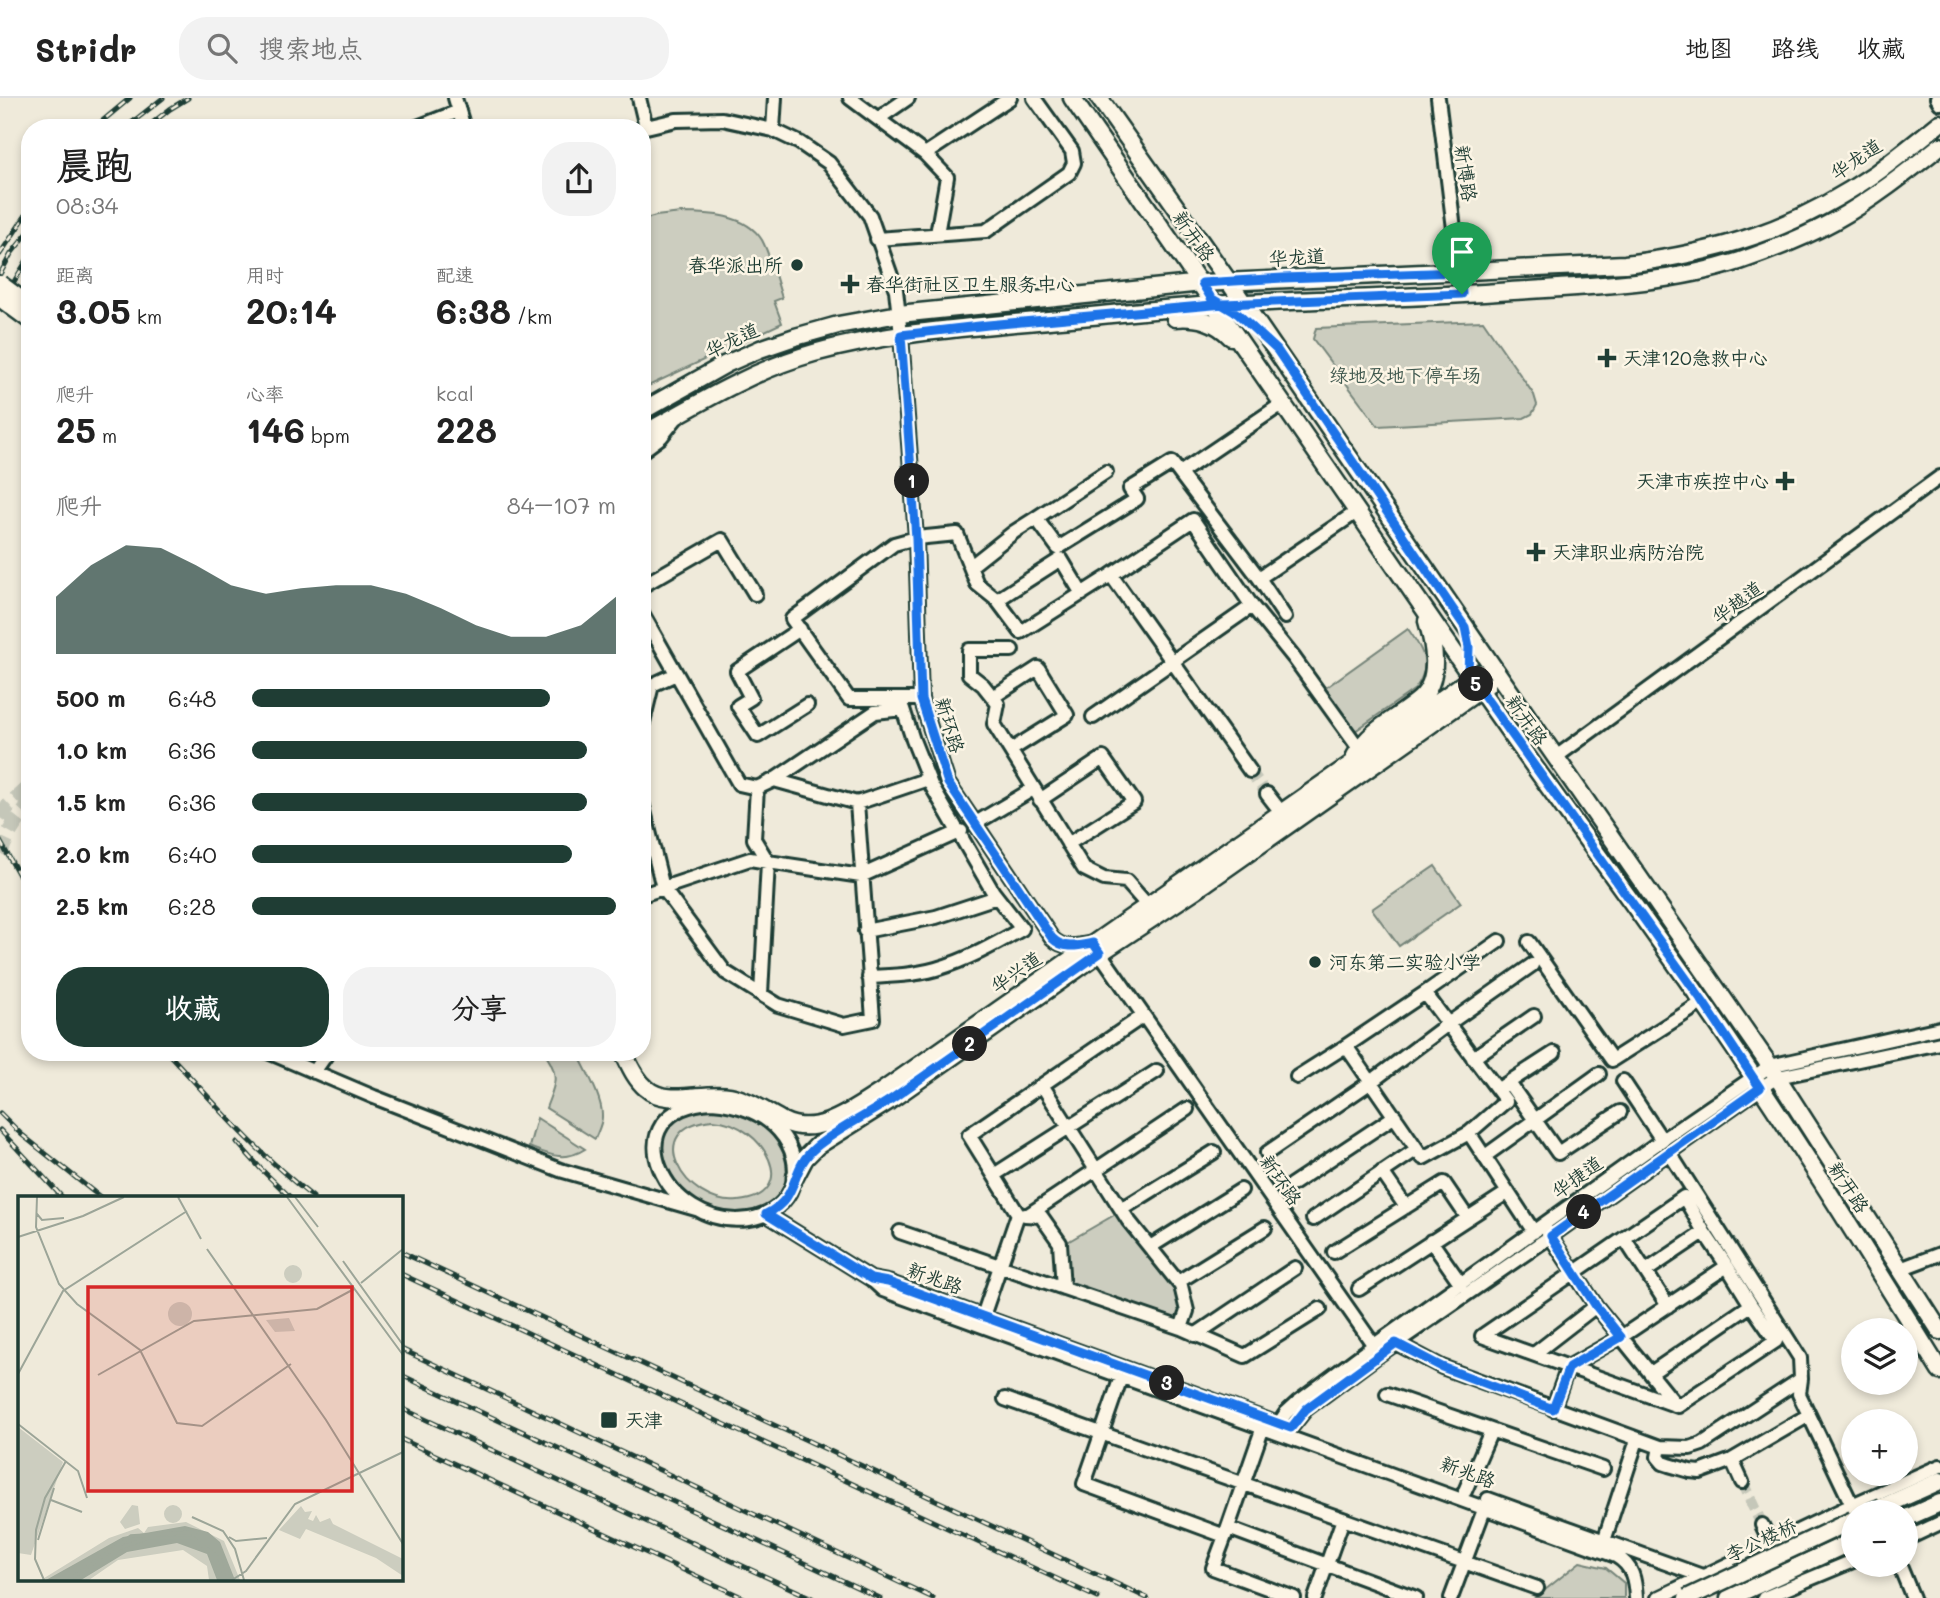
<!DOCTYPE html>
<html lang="zh">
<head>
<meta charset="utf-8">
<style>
  body { margin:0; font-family:Mali,"LXGW WenKai TC",sans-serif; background:#f2f2f2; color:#222; height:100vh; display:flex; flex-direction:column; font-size:26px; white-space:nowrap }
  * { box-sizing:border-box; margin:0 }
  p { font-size:23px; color:#767676 }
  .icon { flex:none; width:38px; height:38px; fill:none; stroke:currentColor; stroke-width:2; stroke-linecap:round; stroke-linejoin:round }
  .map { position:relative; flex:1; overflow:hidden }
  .details { position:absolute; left:21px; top:21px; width:630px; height:942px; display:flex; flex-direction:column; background:#fff; border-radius:28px; box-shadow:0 4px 10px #0003 }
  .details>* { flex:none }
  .buttons { position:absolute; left:1841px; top:1220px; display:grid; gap:14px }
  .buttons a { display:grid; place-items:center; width:77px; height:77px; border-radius:50%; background:#fff; box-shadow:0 4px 10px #0003; font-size:35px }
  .pin { position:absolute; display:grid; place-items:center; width:60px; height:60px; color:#fff; margin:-72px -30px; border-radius:50% 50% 50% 0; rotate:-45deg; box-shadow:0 0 7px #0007 }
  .pin .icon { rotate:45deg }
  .km { position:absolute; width:35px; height:35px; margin:-18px; border-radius:50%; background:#222; color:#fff; font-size:19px; line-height:35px; text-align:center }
  .round { display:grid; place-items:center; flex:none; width:74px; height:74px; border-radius:28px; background:#f2f2f2 }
  .overview { display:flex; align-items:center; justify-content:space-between; height:119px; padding:0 35px }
  h1 { font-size:38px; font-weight:700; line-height:52px }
  .figures { display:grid; grid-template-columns:repeat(3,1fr); gap:10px; height:119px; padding:7px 35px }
  .figures div { display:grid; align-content:center }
  .figures b { font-size:35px; font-weight:700 }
  .figures small { font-size:19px; font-weight:400 }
  .figures p { font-size:19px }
  .chart { height:196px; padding:14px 35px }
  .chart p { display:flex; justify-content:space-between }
  .chart svg { width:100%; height:126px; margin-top:7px; fill:#1f3d34; opacity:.7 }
  .action { display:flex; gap:14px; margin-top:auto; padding:14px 35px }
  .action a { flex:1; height:80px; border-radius:28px; background:#1f3d34; color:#fff; font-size:28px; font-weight:700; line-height:80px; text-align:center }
  .action a+a { background:#f2f2f2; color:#222 }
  ul { padding:0 35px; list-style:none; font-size:23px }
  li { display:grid; grid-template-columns:112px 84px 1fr; align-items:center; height:52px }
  li i { height:18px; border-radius:9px; background:#1f3d34 }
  header { display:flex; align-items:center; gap:42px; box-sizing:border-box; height:98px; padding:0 35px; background:#fff; border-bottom:2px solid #e0e0e0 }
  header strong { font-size:33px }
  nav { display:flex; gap:38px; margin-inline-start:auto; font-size:24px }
  .search { width:490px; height:63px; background:#f2f2f2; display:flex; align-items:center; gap:18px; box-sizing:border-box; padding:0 24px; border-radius:28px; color:#767676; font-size:26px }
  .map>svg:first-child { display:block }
  .green { fill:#cccdbf; stroke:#76857a; stroke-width:2; fill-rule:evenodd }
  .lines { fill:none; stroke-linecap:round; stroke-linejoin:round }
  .minor-tunnel { stroke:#c5c7b9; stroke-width:12; stroke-dasharray:12 6; stroke-linecap:butt }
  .major-tunnel { stroke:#c5c7b9; stroke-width:16; stroke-dasharray:16 8; stroke-linecap:butt }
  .minor-casing { stroke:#1f3d34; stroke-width:18 }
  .major-casing { stroke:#1f3d34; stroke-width:21 }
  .minor { stroke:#fcf5e5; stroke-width:12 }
  .major { stroke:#fcf5e5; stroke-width:16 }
  .rail-casing { stroke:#1f3d34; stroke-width:5 }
  .rail { stroke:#fcf5e5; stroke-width:2.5; stroke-dasharray:8; stroke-linecap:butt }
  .major-bridge-casing { stroke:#1f3d34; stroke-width:21; stroke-linecap:butt }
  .major-bridge { stroke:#fcf5e5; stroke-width:16 }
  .route-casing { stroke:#fff; stroke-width:14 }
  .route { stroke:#1a73e8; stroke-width:9 }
  .poi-dot { fill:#1f3d34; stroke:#fcf5e5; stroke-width:2.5 }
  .labels { text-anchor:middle; stroke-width:5; stroke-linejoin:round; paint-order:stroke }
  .street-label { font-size:19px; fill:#1f3d34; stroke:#fcf5e5 }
  .poi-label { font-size:19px; fill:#1f3d34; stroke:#fcf5e5; text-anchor:start }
  .park-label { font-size:19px; fill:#425a50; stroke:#fcf5e5 }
  .inset-river { fill:none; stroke:#9fa89a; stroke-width:3.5 }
  .inset-road { fill:none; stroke:#9ca598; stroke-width:2 }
  .view { fill:#d62828; fill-opacity:0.15; stroke:#d62828; stroke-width:3.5 }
  .inset-edge { fill:none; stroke:#1f3d34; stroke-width:3.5 }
</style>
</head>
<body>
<header>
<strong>Stridr</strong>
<div class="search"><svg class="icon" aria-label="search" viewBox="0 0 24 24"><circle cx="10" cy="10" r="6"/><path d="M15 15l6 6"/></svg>搜索地点</div>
<nav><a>地图</a><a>路线</a><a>收藏</a></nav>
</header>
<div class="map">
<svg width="1940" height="1500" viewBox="0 0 1940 1500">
  <rect width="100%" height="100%" fill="#efeada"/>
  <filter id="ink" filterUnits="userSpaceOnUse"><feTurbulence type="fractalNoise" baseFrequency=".0143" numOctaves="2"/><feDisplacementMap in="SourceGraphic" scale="14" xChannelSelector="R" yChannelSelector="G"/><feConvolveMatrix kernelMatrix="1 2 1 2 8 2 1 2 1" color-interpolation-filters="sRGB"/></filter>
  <g filter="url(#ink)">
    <path class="green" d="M 681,115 C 708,115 746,116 762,142 C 771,159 776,181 782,200 L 774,203 L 782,225 L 642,291 L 642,122 L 656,118 Z
      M 1483,223 L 1534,297 L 1537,307 L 1532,316 L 1524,320 L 1378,328 L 1313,241 L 1316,230 Z
      M 1408,531 C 1423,552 1433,567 1415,591 L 1355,633 L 1324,591 Z
      M 1435,768 L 1461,805 L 1399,848 L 1372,811 Z
      M 551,954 L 577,954 C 585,971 603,1000 602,1019 C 602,1026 598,1033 595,1041 L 546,1010 C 553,990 561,980 547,959 Z
      M 719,1009 C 730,1012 740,1014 750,1020 C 818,1058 784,1139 707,1108 C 689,1101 673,1085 665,1068 C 655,1045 669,1019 692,1012 C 700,1010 711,1010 719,1009 ZM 713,1022 C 764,1025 803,1097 738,1103 C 684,1108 639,1028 713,1022 Z
      M 537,1020 L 585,1051 C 565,1064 550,1057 529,1049 Z
      M 1116,1116 L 1173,1188 L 1180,1214 L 1173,1230 L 1067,1191 L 1064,1146 Z
      M 1580,1464 L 1606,1470 L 1624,1485 L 1624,1500 L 1535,1500 Z"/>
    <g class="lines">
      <path class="minor-tunnel" d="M 1250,673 L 1267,696
        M 1742,1384 L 1762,1427"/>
      <path class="major-tunnel" d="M 0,720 L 8,708 L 30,688
        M 0,756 C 7,736 15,723 30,708"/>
      <g class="minor-casing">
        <path id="minor" d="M 455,0 L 464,30
          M 639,0 L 646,29
          M 850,0 L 925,56 L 947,79 L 937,136
          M 1438,0 L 1462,196
          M 1937,0 L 1940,5
          M 879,20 L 908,0
          M 415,30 L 459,13
          M 642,30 L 676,22 L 722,21 L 773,32 L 800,45 L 829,65 L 870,118 L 896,192 L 901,237 L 916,440 L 921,601 L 948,685 L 1052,840 C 1064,852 1078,848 1093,845 L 1380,1256
          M 773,32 L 775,0
          M 925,56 L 1010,0
          M 877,141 L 986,133 L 1069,75 L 1074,65 L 1072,53 L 1034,0
          M 642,353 L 661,339 L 677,319
          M 1180,375 L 1282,306
          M 1036,420 L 1106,374
          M 971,468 L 1014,434 L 1036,420 L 1058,450 L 1137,401 L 1130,391 L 1172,365 L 1259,480 L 1358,413
          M 1111,477 L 1193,422 L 1252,508 L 1294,560 L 1363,656
          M 1259,480 L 1285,519
          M 642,488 L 722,442 L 755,496
          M 997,502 L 1061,461 L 1082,496
          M 642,515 L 739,686 L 757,690 L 754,741 L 768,764 L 861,778 L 961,733
          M 800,531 L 737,573 L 751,600 L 738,608 L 758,638 L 807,607
          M 1012,552 L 969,552 L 969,576 L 983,587 L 998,606 L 994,626 L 1084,771 L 1104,781 L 1126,783 L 1148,808
          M 993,599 L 1038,570 L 1067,617 L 1011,652
          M 921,601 L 849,601 L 792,521 L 894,446 L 916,440 L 957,436 L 977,486 L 997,502 L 1021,534 L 1111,477 L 1250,673
          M 1093,619 L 1252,508
          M 642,628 L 652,587 L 676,576
          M 1556,659 L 1940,379
          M 774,682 L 857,705 L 928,681
          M 757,690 L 774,682 L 875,614 L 903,611 L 913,642 L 931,687 L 993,794 L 1022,831 C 994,847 967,862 936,871 C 915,877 892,878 869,879
          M 1267,696 L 1281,714
          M 1040,702 L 1103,660 L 1134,704 L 1068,746
          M 642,705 L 663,790 L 725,874 L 778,907 L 844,927 L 873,921 L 857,705
          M 976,725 L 1033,691
          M 642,797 L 750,761 L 768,764 L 761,896
          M 865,833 L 936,819 L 997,799
          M 1529,844 L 1612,962 L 1703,904
          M 1425,895 L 1499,843
          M 268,954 L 374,999 L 560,1072 L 696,1111
          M 1473,960 L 1534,918
          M 314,974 L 328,954
          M 1297,979 L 1346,948
          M 1623,983 L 1662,1042
          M 1509,985 L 1558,1055 L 1620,1014
          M 1042,987 L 1128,1122 L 1181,1188 L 1187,1213 L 1181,1230
          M 1503,988 L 1554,955
          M 712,1004 C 737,1006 762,1014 779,1033 C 809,1067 795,1114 749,1121 C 664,1133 608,1011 712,1004 Z
          M 1469,1035 L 1506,1003 L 1425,895 L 1346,948 L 1423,1060 L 1469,1035 L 1534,1134
          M 1669,1054 L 1800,1260 L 1801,1281 L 1799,1296 L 1852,1407
          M 1267,1055 L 1371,984 L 1448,926 L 1532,867
          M 1485,1058 L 1599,976
          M 1382,1074 L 1406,1109
          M 994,1077 L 1157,973
          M 1291,1087 L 1395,1018
          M 1122,1111 L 1214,1054
          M 766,1116 L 871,1181 L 883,1192 L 1616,1458 C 1633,1468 1635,1482 1636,1500
          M 1025,1117 L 1041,1118 L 1060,1145 L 1063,1190
          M 1028,1117 L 1187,1011
          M 1313,1121 L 1417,1051
          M 1547,1133 L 1596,1208 L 1676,1307
          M 900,1134 L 1181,1230 L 1245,1258 L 1320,1211
          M 1624,1140 L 1668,1208
          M 1431,1143 L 1461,1186
          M 1150,1149 L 1241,1092
          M 1334,1154 L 1444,1085 L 1467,1119
          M 1900,1171 L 1940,1156
          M 1646,1173 L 1704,1134
          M 872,1181 L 888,1184 L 1270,1323
          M 1178,1184 L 1265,1130
          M 1359,1191 L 1508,1094
          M 983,1218 L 1018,1116 L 969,1037 L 1143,918
          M 1195,1237 L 1295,1170
          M 1396,1245 L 1442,1269 L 1660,1349 L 1690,1350 L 1702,1346 L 1801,1281
          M 1534,1256 L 1596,1208
          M 1651,1275 L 1751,1207 L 1776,1243 L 1678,1308
          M 1121,1279 L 1084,1386 L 1225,1438 L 1263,1329
          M 1387,1296 L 1603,1371
          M 1005,1301 L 1537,1490
          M 1678,1308 L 1482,1238 L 1684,1099 L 1704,1134 L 1727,1168
          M 1553,1311 L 1568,1269 L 1621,1239 L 1727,1168 L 1751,1207
          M 1274,1333 L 1286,1315 L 1298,1304 L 1373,1248 L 1662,1042 L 1770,968 L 1940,930
          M 1288,1338 L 1291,1330 L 1306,1311 L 1380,1256 L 1551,1138 L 1760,990 L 1778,979 L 1940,945
          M 1660,1349 L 1658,1359 L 1663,1365 L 1669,1367 L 1690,1373 L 1700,1374 L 1732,1362 L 1809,1317
          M 1732,1362 L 1742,1384
          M 1465,1393 L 1491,1333
          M 1488,1401 L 1702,1478
          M 1762,1427 L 1771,1446
          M 1228,1430 L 1416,1500
          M 1225,1438 L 1213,1470 L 1294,1500
          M 1906,1441 L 1940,1425
          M 1604,1443 L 1637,1342
          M 1899,1466 L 1913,1500
          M 1315,1500 L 1343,1421
          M 1451,1500 L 1485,1409
          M 1658,1500 L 1852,1407 L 1940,1368
          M 1764,1500 L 1853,1463"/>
      </g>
      <g class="major-casing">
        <path id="major" d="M 1072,0 C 1210,197 1344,396 1481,593 C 1553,697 1629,798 1701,902 C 1785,1022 1863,1148 1940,1273
          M 1099,0 L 1229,184 L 1491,566 L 1770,968 L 1940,1233
          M 1175,220 C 1198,218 1215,223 1231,239
          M 642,313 L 726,266 L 760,251 L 795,239 L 838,227 L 899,216 L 1202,185 L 1625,166 C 1721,155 1797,130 1876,75 C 1898,59 1919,42 1940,25
          M 642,337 C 697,306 753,272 814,255 C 890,234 971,229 1049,222 C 1115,216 1181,208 1246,205 C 1330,201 1414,200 1498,194 C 1579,188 1662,188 1740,163 C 1772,152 1805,139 1834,123 C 1872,102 1906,75 1940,48
          M 1355,658 C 1372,629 1397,621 1420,601 C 1441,582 1434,546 1427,523
          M 623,954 C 629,966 635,981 646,990 C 666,1009 704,993 730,998 C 749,1002 766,1014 783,1023 C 816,1040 851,1013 878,996 L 1364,657 L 1478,575
          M 795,1079 L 805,1060 L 817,1048 L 889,1003 L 1100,855 L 1207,784 L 1487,587
          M 1882,1409 L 1940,1383
          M 1906,1420 L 1940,1405
          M 1729,1500 L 1853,1443"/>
      </g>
      <use href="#minor" class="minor"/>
      <use href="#major" class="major"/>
      <g class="rail-casing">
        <path id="rail" d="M 94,30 L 130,0
          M 125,30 L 163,0
          M 146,30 L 170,11 L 188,0
          M 0,156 L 30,111
          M 0,176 L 11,156 L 30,132
          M 0,207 L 30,157
          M 0,743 L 19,777 L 30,793
          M 167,954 C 214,1005 258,1056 313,1099
          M 0,1015 L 21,1036 L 100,1099
          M 0,1032 L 62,1099
          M 237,1044 L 261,1071 L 290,1099
          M 401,1154 L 1147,1500
          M 401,1176 L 1098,1500
          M 401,1251 L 933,1500
          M 401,1277 L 880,1500
          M 401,1310 L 812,1500
          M 401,1341 L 744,1500"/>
      </g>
      <use href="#rail" class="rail"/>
      <g class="major-bridge-casing">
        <path id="major-bridge" d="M 0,186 L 30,208
          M 0,200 L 30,222
          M 1871,1414 L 1882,1409
          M 1687,1500 L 1853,1422"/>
      </g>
      <use href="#major-bridge" class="major-bridge"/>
    </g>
  </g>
  <g class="lines" filter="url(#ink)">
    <g class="route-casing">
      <path id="route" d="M 1462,196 L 1224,206 L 988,227 L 901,237 L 916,440 L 921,601 L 948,685 L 1052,840 C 1064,852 1078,848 1093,845 L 1100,855 C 1031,904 962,952 893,1000 C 868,1017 839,1030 816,1049 C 788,1072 802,1098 766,1116 L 871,1181 L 888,1184 L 1291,1330 L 1306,1311 L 1396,1245 L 1442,1269 L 1553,1311 L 1569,1269 L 1621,1239 L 1596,1208 L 1551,1138 L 1760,990 L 1703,904 L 1468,575 L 1469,549 L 1465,529 L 1277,252 L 1238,216 L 1211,200 L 1202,185 L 1283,180 L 1460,174 L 1462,196"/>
    </g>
    <use href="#route" class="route"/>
  </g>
  <g class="poi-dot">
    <circle cx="797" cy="167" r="7"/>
    <path d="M846.5 175.5h7v7h7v7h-7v7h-7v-7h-7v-7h7z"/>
    <path d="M1603.5 249.5h7v7h7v7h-7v7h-7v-7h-7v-7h7z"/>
    <path d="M1781.5 372.5h7v7h7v7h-7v7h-7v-7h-7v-7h7z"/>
    <path d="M1532.5 443.5h7v7h7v7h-7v7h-7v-7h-7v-7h7z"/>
    <circle cx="1315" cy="864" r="7"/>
    <rect x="600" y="1313" width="18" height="18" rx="3.5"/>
  </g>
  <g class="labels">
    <g class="street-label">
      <text transform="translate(1856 61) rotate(-34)" y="7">华龙道</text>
      <text transform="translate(1466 75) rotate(82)" y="7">新博路</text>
      <text transform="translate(1194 138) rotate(55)" y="7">新开路</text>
      <text transform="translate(1297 159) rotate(-3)" y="7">华龙道</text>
      <text transform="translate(732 242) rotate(-25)" y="7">华龙道</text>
      <text transform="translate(1737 504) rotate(-36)" y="7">华越道</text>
      <text transform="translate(1527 622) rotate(55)" y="7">新开路</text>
      <text transform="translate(950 627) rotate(73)" y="7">新环路</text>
      <text transform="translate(1016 874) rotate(-35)" y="7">华兴道</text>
      <text transform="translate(1577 1079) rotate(-36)" y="7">华捷道</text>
      <text transform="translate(1281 1082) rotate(55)" y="7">新环路</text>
      <text transform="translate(1849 1089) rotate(57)" y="7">新开路</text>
      <text transform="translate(935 1180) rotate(20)" y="7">新兆路</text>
      <text transform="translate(1468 1374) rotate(20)" y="7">新兆路</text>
      <text transform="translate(1761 1442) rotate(-25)" y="7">李公楼桥</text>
    </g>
    <g class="poi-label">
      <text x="783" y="174" text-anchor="end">春华派出所</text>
      <text x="866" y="193">春华街社区卫生服务中心</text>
      <text x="1623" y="267">天津120急救中心</text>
      <text x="1769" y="390" text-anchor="end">天津市疾控中心</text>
      <text x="1552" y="461">天津职业病防治院</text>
      <text x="1329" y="871">河东第二实验小学</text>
      <text x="625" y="1329">天津</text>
    </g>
    <g class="park-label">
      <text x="1405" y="284">绿地及地下停车场</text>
    </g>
  </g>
  <g transform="translate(18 1098)">
    <rect width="385" height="385" fill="#efeada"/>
    <path d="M266 78a9 9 0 1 1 18 0a9 9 0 1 1-18 0ZM150 118a12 12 0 1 1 24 0a12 12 0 1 1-24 0ZM 271,122 L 277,135 L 257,136 L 248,124 ZM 0,231 L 45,266 L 13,359 L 0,357 ZM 114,309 L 120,310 L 122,328 L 107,333 L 102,326 ZM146 318a9 9 0 1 1 18 0a9 9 0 1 1-18 0ZM 283,310 L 287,316 L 294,315 L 290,323 L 295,325 L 298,319 L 302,326 L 312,322 L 315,328 L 385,363 L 385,380 L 358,362 L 288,333 L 282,343 L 261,334 ZM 168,326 L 206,345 L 222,384 L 191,384 L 189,370 L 165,354 L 100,364 L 71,384 L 23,384 L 91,342 L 120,332 L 126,337 L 130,331 Z" fill="#cccdbf"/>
    <path d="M 167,330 L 190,336 L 202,346 L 217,384 L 199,384 L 189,358 L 159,347 L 109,356 L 63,384 L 28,384 L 105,341 Z" fill="#9fa89a"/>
    <path class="inset-river" d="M 175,342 L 202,363 L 207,384M 51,384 L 113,340 L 178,336 L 174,342 L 130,342 L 99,353"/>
    <path class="inset-road" d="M 19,1 L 18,31 L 41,88 L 59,108 L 122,154 L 159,227 L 184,230 L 273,168M 160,1 L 183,43M 269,1 L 385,159M 277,1 L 300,31M 19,18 L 24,24 L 46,22M 0,41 L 65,20 L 106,1M 189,53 L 308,224 L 385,348M 325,65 L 385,149M 343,87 L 385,53M 0,178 L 45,95 L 169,15M 80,179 L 176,125 L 299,113 L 336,93M 0,228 L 60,275 L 69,302M 33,304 L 64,316M 174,321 L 205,335 L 217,353 L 226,384M 211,341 L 218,345 L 249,342M 20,344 L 36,292M 26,384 L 17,363 L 18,334 L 27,302 L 48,265M 214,384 L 228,375 L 277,308 L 385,256"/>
    <path class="view" d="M 70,91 L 334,91 L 334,295 L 70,295 Z"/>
    <rect width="385" height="385" class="inset-edge"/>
  </g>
</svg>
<div class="buttons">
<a><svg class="icon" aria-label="layers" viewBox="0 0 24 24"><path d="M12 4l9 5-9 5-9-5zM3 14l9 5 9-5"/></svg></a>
<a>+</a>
<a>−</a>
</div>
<div class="pin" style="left:1462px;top:196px;background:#1e9e55"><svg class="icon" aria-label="arrive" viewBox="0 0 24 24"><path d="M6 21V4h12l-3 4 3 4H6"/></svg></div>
<b class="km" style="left:912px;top:383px">1</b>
<b class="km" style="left:970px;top:946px">2</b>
<b class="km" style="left:1167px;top:1285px">3</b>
<b class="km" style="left:1584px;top:1114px">4</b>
<b class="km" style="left:1476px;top:586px">5</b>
<section class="details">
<div class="overview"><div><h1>晨跑</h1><p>08:34</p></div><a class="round"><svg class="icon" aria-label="share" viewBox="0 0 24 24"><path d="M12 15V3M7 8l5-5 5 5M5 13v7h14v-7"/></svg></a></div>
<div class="figures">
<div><p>距离</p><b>3.05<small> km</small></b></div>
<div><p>用时</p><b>20:14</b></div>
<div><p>配速</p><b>6:38<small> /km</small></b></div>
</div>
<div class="figures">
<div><p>爬升</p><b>25<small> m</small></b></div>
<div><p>心率</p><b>146<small> bpm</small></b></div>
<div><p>kcal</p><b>228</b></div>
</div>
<div class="chart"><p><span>爬升</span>84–107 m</p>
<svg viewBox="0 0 160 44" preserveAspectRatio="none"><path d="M0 44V24L10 13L20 6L30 7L40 13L50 20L60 23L70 21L80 20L90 20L100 23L110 28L120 34L130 38L140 38L150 34L160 24V44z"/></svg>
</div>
<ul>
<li><b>500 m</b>6:48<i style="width:82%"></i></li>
<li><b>1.0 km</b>6:36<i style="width:92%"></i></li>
<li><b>1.5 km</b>6:36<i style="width:92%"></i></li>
<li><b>2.0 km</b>6:40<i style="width:88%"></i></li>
<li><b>2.5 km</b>6:28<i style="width:100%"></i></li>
</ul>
<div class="action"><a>收藏</a><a>分享</a></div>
</section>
</div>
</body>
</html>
